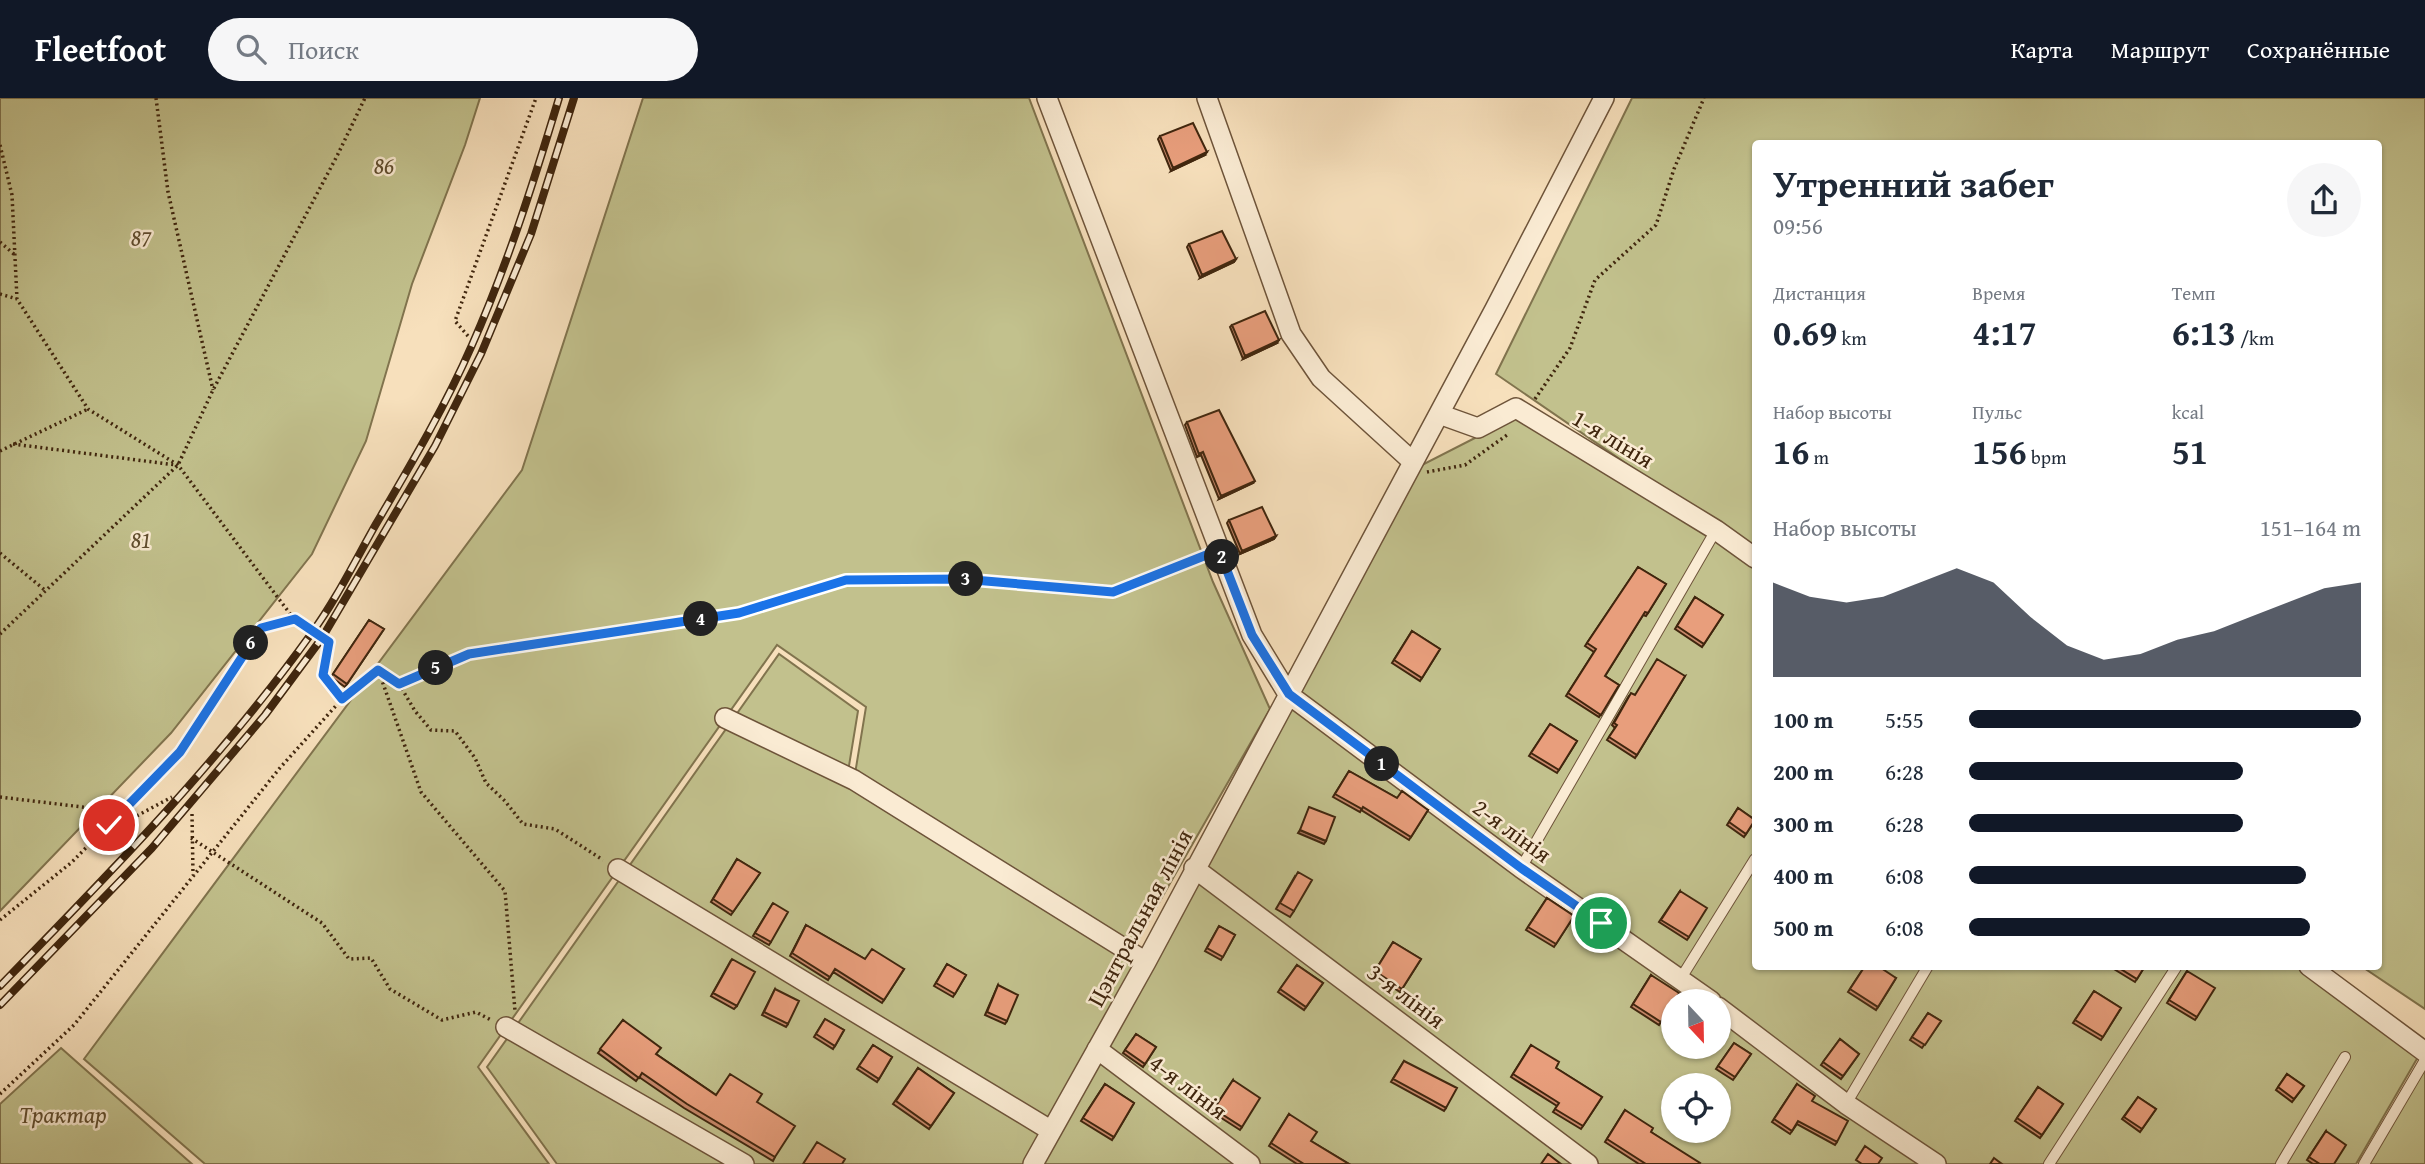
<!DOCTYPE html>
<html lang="ru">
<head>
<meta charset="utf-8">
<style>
  body { margin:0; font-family:"Gentium Book Plus",serif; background:#f6f6f7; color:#1f2937; height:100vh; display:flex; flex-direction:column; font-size:26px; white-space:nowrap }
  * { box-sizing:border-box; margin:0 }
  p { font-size:23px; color:#747a83 }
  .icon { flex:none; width:38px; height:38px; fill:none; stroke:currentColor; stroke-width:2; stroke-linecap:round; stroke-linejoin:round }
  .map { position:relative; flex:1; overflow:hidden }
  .panel { position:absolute; left:1752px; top:42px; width:630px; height:830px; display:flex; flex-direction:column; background:#fff; border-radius:7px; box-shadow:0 2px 5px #0004 }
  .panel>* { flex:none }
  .needle { width:46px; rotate:158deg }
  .fabs { position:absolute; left:1661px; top:891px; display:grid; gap:14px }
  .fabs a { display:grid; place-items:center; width:70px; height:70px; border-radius:50%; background:#fff; box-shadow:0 2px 5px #0004; font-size:35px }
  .pin { position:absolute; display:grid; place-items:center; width:60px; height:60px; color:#fff; margin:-30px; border:4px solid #fff; border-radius:50%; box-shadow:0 2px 7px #0007 }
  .km { position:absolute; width:35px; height:35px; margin:-18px; border-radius:50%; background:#222; color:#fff; font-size:19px; line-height:35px; text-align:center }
  .round { display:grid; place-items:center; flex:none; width:74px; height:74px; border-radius:37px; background:#f6f6f7 }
  .head { display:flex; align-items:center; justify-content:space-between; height:119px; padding:0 21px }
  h1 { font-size:38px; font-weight:700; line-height:52px }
  .figures { display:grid; grid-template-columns:repeat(3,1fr); gap:10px; height:119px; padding:7px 21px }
  .figures div { display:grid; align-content:center }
  .figures b { font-size:35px; font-weight:700 }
  .figures small { font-size:19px; font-weight:400 }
  .figures p { font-size:19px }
  .chart { height:196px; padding:14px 21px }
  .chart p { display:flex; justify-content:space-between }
  .chart svg { width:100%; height:126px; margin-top:7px; fill:#111827; opacity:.7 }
  ul { padding:0 21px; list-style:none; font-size:23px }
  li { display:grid; grid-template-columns:112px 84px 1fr; align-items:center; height:52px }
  li i { height:18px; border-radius:9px; background:#111827 }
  header { display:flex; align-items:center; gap:42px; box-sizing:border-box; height:98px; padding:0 35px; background:#111827; color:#fff }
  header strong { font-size:33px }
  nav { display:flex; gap:38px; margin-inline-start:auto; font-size:24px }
  .search { width:490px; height:63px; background:#f6f6f7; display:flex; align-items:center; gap:18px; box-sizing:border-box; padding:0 24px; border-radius:38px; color:#747a83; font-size:26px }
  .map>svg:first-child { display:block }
  .green { fill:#c2c18d; stroke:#81744e; stroke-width:2; fill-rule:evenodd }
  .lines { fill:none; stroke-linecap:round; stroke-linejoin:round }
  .lane-casing { stroke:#6e543a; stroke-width:12 }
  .street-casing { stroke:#6e543a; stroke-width:22 }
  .path { stroke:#40260e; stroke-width:3.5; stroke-dasharray:2 3.5; stroke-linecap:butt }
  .lane { stroke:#faebd3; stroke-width:10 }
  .street { stroke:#faebd3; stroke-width:19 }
  .rail-casing { stroke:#40260e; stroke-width:8 }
  .rail { stroke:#faebd3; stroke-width:5; stroke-dasharray:16; stroke-linecap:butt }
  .wall { fill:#c8886b; stroke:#40260e; stroke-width:2 }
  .shaded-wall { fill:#a26f57; stroke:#40260e; stroke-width:2 }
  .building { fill:#e89e7c; stroke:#40260e; stroke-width:2 }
  .route-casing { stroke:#fff; stroke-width:14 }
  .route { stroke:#1a73e8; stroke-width:9 }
  .labels { text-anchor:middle; stroke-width:5; stroke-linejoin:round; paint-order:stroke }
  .park-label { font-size:24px; font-style:italic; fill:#604d2e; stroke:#faebd3 }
  .street-label { font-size:24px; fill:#40260e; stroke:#faebd3 }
</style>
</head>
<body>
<header>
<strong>Fleetfoot</strong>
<div class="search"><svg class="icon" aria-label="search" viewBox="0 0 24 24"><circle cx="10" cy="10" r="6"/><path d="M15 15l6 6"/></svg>Поиск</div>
<nav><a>Карта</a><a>Маршрут</a><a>Сохранённые</a></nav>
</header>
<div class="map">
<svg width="2425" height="1066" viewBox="0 0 2425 1066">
  <rect width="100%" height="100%" fill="#f7e0bc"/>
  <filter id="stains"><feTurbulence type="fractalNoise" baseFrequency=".00286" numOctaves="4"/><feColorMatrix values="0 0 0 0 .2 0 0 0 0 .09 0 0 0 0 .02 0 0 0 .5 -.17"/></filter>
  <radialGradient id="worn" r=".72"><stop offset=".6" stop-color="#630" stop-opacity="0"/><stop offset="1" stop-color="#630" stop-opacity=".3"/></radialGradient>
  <path class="green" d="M 0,0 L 480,0 L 465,47 L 412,186 L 366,343 L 312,456 L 171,635 L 0,813 Z
    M 643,0 L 1029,0 L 1213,484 L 1270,611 L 1130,855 L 854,682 L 866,609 L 777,547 L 478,969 L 549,1066 L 205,1066 L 84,961 L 522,372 Z
    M 1632,0 L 2425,0 L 2425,911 L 2361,868 L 2378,868 L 2378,46 L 1755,46 L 1755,454 L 1496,276 Z
    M 1516,319 L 1712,438 L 1755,469 L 1755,868 L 2297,868 L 2418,959 L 2356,1066 L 557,1066 L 487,969 L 779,556 L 858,613 L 846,686 L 1148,874 L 1418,369 ZM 1673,903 L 1718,903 L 1718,948 L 1673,948 ZM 1673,987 L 1718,987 L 1718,1032 L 1673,1032 Z
    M 61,950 L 192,1066 L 0,1066 L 0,1006 Z
    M 2425,962 L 2425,1066 L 2364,1066 Z"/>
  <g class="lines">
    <g class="lane-casing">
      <path id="lane" d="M 1521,770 L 1716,432
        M 1681,880 L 1755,761
        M 1846,1006 L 1928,868
        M 2049,1066 L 2177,868
        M 2281,1066 L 2345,959
        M 2364,1066 L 2425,962"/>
    </g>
    <g class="street-casing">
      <path id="street" d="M 1047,0 L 1252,537 L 1288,596 L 1521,770 L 1711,903
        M 1207,0 L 1291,236 L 1321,280 L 1413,364
        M 1439,316 L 1478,330 L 1516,310 L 1716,432 L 1755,460
        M 725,620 L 854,682 L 1146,864
        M 1194,770 L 1588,1066
        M 618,771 L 1050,1032
        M 2309,868 L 2425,954
        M 1718,909 L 1846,1006 L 1936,1066
        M 506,929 L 744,1066
        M 1097,951 L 1250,1066
        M 1033,1066 L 1146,864 L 1495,211 L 1604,0"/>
    </g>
    <path class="path" d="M 156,0 L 168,94 L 213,292
      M 0,47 L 12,97 L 17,201 L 88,311 L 178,367 L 294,521 L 329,544 L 323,577 L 342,601
      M 0,144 L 15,157
      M 0,196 L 17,201
      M 468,238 L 455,223 L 536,0
      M 1535,301 L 1570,250 L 1595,182 L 1656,127 L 1674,71 L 1704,0
      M 13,346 L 176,367
      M 0,353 L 88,311
      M 1427,374 L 1465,367 L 1507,337
      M 0,455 L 46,493
      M 0,536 L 178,367 L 213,292 L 337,58 L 365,0
      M 378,572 L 399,586 L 469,556 L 739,515 L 846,482 L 962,480 L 1113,494 L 1203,458
      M 379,574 L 421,694 L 505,793 L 515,913
      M 399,586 L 415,613 L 431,632 L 455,633 L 475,660 L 486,685 L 505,703 L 523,726 L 555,731 L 603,762
      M 0,699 L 107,712 L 109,727
      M 192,716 L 193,777
      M 103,736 L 172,699
      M 191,740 L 322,825 L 349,861 L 371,860 L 390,891 L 442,922 L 476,914 L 491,922
      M 0,822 L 72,764 L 180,654 L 261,530 L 294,521
      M 0,996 L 74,927 L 279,671 L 342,601 L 378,572"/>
    <use href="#lane" class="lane"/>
    <use href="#street" class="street"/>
    <g class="rail-casing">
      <path id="rail" d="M 0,888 C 109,776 219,664 311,536 C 336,502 355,463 376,426 C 410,368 445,309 472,247 C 507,168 534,83 559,0
        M 0,907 L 152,750 L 265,617 L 322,540 L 435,348 L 481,256 L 531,136 L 574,0"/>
    </g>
    <use href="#rail" class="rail"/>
  </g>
  <path class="wall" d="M 1160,38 L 1205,57 L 1171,73 L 1158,41 Z
    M 1189,146 L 1236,161 L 1234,164 L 1200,180 L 1187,149 Z
    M 1232,227 L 1277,245 L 1243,261 L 1230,229 Z
    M 1187,324 L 1253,385 L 1219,401 L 1201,357 L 1197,359 L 1185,327 Z
    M 1229,422 L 1276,438 L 1274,441 L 1240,456 L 1227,425 Z
    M 1638,469 L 1666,486 L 1646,518 L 1643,517 L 1605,578 L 1619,587 L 1599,619 L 1566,598 L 1594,554 L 1585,548 Z
    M 1695,499 L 1723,517 L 1702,549 L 1675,531 Z
    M 369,522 L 384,531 L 345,589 L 331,579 Z
    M 1412,533 L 1440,551 L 1420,583 L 1392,565 Z
    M 1685,578 L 1635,660 L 1607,642 L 1615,630 L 1612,627 L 1629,598 L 1635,597 Z
    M 1550,626 L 1577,643 L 1557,675 L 1529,658 Z
    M 1349,673 L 1397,700 L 1428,712 L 1409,742 L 1361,712 L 1360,714 L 1333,699 Z
    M 1738,710 L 1755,722 L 1744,739 L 1727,727 Z
    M 737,761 L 760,775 L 731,817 L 711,804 Z
    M 1294,780 L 1294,813 L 1290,819 L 1276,811 Z
    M 1680,793 L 1689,839 L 1687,842 L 1659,824 Z
    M 1547,800 L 1574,818 L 1554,849 L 1526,832 Z
    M 773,805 L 771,844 L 769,847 L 753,838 Z
    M 806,827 L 865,861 L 904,871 L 882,905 L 833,874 L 828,882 L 790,858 Z
    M 1219,828 L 1235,837 L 1221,862 L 1205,853 Z
    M 1393,844 L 1421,861 L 1400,894 L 1373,876 Z
    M 730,864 L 737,908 L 734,911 L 711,898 Z
    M 947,866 L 966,877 L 953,899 L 934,888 Z
    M 1297,867 L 1323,885 L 1304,912 L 1278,894 Z
    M 1865,868 L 1896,880 L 1876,912 L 1848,894 Z
    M 2109,868 L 2145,868 L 2135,884 Z
    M 2187,873 L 2197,919 L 2195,922 L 2167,905 Z
    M 1651,877 L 1673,904 L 1659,927 L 1631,909 Z
    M 998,887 L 1007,923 L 1005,926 L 985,917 Z
    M 775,891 L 788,926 L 786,929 L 762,917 Z
    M 2094,893 L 2121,910 L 2101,942 L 2073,925 Z
    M 1928,915 L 1941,923 L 1922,950 L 1910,942 Z
    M 825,921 L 844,932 L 833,951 L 814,939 Z
    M 623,922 L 656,956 L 716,997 L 757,1004 L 775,1059 L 773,1063 L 684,1010 L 639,979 L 636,983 L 598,955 Z
    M 1136,936 L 1156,949 L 1143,969 L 1123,955 Z
    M 1840,941 L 1859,956 L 1841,981 L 1821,967 Z
    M 1734,945 L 1751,956 L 1733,982 L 1716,971 Z
    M 873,947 L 892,959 L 877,984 L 857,971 Z
    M 1531,947 L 1556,970 L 1602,999 L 1581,1031 L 1553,1014 L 1557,1008 L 1511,979 Z
    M 1404,963 L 1446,1010 L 1444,1013 L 1391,984 Z
    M 918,970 L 954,995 L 929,1031 L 893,1006 Z
    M 2287,976 L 2304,988 L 2292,1004 L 2276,992 Z
    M 1233,982 L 1242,1029 L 1240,1032 L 1212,1014 Z
    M 1105,986 L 1134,1005 L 1112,1042 L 1081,1023 Z
    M 1797,986 L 1812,1003 L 1837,1044 L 1835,1047 L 1797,1026 L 1790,1036 L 1772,1024 Z
    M 2038,989 L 2063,1006 L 2040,1040 L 2015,1023 Z
    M 2138,999 L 2156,1011 L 2140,1034 L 2122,1021 Z
    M 1625,1012 L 1651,1034 L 1699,1066 L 1639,1066 L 1605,1044 Z
    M 1289,1016 L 1311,1043 L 1349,1066 L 1297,1066 L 1269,1048 Z
    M 2326,1033 L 2334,1066 L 2313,1066 L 2307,1062 Z"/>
  <path class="shaded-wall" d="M 1207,54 L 1205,57 L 1171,73 L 1173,70 Z
    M 1236,161 L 1234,164 L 1200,180 L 1202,177 Z
    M 1279,242 L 1277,245 L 1243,261 L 1245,258 Z
    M 1255,383 L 1253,385 L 1219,401 L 1221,398 Z
    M 1276,438 L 1274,441 L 1240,456 L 1242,453 Z
    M 1300,732 L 1326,743 L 1324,746 L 1298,735 Z"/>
  <path class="building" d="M 1193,25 L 1207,54 L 1173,70 L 1160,38 Z
    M 1222,133 L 1236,161 L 1202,177 L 1189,146 Z
    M 1265,213 L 1279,242 L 1245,258 L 1232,227 Z
    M 1219,312 L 1255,383 L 1221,398 L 1203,354 L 1199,356 L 1187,324 Z
    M 1262,409 L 1276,438 L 1242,453 L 1229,422 Z
    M 1638,469 L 1666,486 L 1648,515 L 1645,514 L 1605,578 L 1619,587 L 1601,617 L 1568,595 L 1596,551 L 1587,545 Z
    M 1695,499 L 1723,517 L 1704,546 L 1677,528 Z
    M 369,522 L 384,531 L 347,586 L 333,576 Z
    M 1412,533 L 1440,551 L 1422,580 L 1394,562 Z
    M 1657,561 L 1685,578 L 1637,657 L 1609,639 L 1617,627 L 1614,625 L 1631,595 L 1635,597 Z
    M 1550,626 L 1577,643 L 1559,672 L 1531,655 Z
    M 1349,673 L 1397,700 L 1402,693 L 1428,712 L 1411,739 L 1363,709 L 1362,711 L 1335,696 Z
    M 1309,709 L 1335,719 L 1326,743 L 1300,732 Z
    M 1738,710 L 1755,722 L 1746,736 L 1729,724 Z
    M 737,761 L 760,775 L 733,814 L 713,801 Z
    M 1298,774 L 1312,782 L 1294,813 L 1280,805 Z
    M 1680,793 L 1707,810 L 1689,839 L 1661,822 Z
    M 1547,800 L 1574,818 L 1556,846 L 1528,829 Z
    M 773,805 L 788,814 L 771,844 L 755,835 Z
    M 806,827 L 865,861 L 872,851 L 904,871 L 884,902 L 835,871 L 830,879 L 792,855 Z
    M 1219,828 L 1235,837 L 1223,859 L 1207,850 Z
    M 1393,844 L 1421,861 L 1402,891 L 1375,873 Z
    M 732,861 L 755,874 L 737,908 L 713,895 Z
    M 947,866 L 966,877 L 955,896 L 936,885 Z
    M 1297,867 L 1323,885 L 1306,909 L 1280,891 Z
    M 1865,868 L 1878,868 L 1896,880 L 1878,909 L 1850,891 Z
    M 2116,868 L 2145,868 L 2137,881 Z
    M 2187,873 L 2215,890 L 2197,919 L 2169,902 Z
    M 1651,877 L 1679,895 L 1661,924 L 1633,906 Z
    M 998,887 L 1018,897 L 1007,923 L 987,914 Z
    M 775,891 L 799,903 L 788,926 L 764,914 Z
    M 2094,893 L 2121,910 L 2103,939 L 2075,922 Z
    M 1928,915 L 1941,923 L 1925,947 L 1912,939 Z
    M 825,921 L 844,932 L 835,948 L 816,936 Z
    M 623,922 L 661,950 L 656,956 L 716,997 L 730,976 L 762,996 L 757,1004 L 795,1028 L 775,1059 L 687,1006 L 642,975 L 639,980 L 600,951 Z
    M 1136,936 L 1156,949 L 1145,966 L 1125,952 Z
    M 1840,941 L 1859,956 L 1843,978 L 1823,964 Z
    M 1734,945 L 1751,956 L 1735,979 L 1718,968 Z
    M 873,947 L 892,959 L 879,981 L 859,968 Z
    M 1531,947 L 1559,964 L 1556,970 L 1602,999 L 1583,1028 L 1555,1011 L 1559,1005 L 1513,976 Z
    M 1404,963 L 1457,990 L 1446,1010 L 1393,981 Z
    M 918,970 L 954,995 L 931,1028 L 896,1003 Z
    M 2287,976 L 2304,988 L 2294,1001 L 2278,989 Z
    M 1233,982 L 1260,1000 L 1242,1029 L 1214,1011 Z
    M 1105,986 L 1134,1005 L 1114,1039 L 1083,1020 Z
    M 1797,986 L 1815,998 L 1812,1003 L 1848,1023 L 1837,1044 L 1798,1023 L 1792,1033 L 1774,1021 Z
    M 2038,989 L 2063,1006 L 2042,1037 L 2017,1020 Z
    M 2138,999 L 2156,1011 L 2142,1031 L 2124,1019 Z
    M 1625,1012 L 1653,1030 L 1651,1034 L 1700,1065 L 1699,1066 L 1646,1066 L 1607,1041 Z
    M 1289,1016 L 1317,1034 L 1311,1043 L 1349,1066 L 1304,1066 L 1271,1045 Z
    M 2326,1033 L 2346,1047 L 2334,1066 L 2320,1066 L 2309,1059 Z
    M 817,1044 L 845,1061 L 842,1066 L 803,1066 Z
    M 1865,1048 L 1882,1060 L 1878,1066 L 1862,1066 L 1856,1062 Z
    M 1548,1056 L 1561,1066 L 1541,1066 Z
    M 1994,1060 L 2002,1066 L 1990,1066 Z"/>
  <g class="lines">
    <g class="route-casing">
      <path id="route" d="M 109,727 L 180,654 L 261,530 L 295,521 L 329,544 L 323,577 L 342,601 L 378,572 L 399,586 L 469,556 L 739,515 L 846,482 L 962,481 L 1113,494 L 1219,452 L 1252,537 L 1289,596 L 1521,770 L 1601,825"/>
    </g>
    <use href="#route" class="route"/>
  </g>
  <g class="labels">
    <g class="park-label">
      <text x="384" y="76">86</text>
      <text x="141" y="148">87</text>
      <text x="141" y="450">81</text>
      <text x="63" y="1025">Трактар</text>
    </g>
    <g class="street-label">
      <text transform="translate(1613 341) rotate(31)" y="8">1-я лінія</text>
      <text transform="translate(1512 733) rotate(36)" y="8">2-я лінія</text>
      <text transform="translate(1140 820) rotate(-62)" y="8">Цэнтральная лінія</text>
      <text transform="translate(1406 898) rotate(37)" y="8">3-я лінія</text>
      <text transform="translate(1188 989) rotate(37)" y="8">4-я лінія</text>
    </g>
  </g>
  <rect width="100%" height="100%" filter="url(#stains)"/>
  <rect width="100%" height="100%" fill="url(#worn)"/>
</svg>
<div class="fabs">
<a><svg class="needle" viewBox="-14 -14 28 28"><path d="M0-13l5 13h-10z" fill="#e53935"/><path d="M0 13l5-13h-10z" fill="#747a83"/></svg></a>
<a><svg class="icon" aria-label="locate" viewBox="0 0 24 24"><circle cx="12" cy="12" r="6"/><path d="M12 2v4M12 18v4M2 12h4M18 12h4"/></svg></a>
</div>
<div class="pin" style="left:1601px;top:825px;background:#1e9e55"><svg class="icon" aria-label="arrive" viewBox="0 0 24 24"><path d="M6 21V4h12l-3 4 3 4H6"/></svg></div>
<div class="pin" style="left:109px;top:727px;background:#d93025"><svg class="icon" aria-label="check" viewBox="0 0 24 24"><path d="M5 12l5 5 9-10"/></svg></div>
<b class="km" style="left:1382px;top:666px">1</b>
<b class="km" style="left:1222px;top:459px">2</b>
<b class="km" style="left:966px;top:481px">3</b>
<b class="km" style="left:701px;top:521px">4</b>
<b class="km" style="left:436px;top:570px">5</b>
<b class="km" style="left:251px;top:545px">6</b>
<section class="panel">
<div class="head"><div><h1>Утренний забег</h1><p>09:56</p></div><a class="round"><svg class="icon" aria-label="share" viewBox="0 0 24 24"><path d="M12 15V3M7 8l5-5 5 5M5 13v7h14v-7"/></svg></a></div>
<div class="figures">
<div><p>Дистанция</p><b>0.69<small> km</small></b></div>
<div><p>Время</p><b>4:17</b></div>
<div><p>Темп</p><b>6:13<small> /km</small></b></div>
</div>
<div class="figures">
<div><p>Набор высоты</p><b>16<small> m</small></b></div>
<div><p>Пульс</p><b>156<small> bpm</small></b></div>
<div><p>kcal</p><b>51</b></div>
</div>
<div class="chart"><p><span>Набор высоты</span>151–164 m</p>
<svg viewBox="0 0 160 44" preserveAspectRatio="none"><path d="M0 44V11L10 16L20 18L30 16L40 11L50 6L60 11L70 23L80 33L90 38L100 36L110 31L120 28L130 23L140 18L150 13L160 11V44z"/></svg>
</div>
<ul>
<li><b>100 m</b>5:55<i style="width:100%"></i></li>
<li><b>200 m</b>6:28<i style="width:70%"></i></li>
<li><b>300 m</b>6:28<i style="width:70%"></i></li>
<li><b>400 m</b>6:08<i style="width:86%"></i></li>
<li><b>500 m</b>6:08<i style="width:87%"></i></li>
</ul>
</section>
</div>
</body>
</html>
